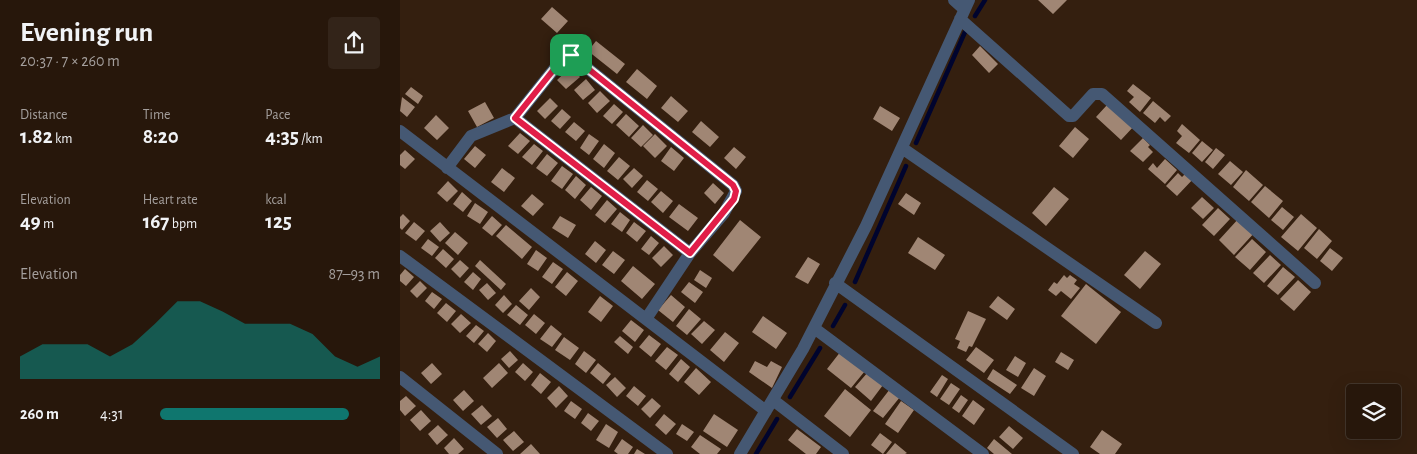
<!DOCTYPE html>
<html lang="en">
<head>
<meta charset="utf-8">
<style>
  body { margin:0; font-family:"Alegreya Sans",sans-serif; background:#332419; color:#f1f3f6; height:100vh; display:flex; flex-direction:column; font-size:19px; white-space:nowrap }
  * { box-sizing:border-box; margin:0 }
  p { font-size:16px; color:#a49f9d }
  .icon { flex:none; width:28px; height:28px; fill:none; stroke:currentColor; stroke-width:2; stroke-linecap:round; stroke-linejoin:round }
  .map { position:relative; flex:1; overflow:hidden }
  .panel { display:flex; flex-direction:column; background:#27170b; width:400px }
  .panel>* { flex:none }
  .fabs { position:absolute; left:946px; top:384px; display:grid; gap:10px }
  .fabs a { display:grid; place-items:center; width:55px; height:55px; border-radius:5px; background:#27170b; box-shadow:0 5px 20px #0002,0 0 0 1px #43362c; font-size:25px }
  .pin { position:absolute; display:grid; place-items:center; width:42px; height:42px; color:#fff; margin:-21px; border-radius:10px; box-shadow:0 2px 8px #0006 }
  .round { display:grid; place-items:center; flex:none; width:52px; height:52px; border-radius:5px; background:#332419 }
  .head { display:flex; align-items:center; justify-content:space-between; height:85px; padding:0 20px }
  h1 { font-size:28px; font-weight:700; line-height:38px }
  .figures { display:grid; grid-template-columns:repeat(3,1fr); gap:8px; height:85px; padding:5px 20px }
  .figures div { display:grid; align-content:center }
  .figures b { font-size:21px; font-weight:700 }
  .figures small { font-size:14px; font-weight:400 }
  .figures p { font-size:14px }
  .chart { height:140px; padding:10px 20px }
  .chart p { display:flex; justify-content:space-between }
  .chart svg { width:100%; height:90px; margin-top:5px; fill:#0f766e; opacity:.7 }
  ul { padding:0 20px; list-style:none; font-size:16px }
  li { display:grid; grid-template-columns:80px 60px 1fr; align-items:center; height:38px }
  li i { height:12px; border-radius:6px; background:#0f766e }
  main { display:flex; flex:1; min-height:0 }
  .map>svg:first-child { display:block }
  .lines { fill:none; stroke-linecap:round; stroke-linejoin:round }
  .stream { stroke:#00042e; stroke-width:4.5 }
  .building { fill:#a08674 }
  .minor { stroke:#455873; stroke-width:12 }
  .route-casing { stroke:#fff; stroke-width:10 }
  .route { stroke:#e11d48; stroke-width:6 }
</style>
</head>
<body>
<main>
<section class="panel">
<div class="head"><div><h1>Evening run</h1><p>20:37 · 7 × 260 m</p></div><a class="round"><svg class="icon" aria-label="share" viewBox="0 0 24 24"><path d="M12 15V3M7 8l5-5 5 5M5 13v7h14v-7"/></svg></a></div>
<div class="figures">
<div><p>Distance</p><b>1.82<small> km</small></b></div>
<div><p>Time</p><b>8:20</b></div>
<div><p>Pace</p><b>4:35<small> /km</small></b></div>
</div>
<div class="figures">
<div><p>Elevation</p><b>49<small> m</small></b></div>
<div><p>Heart rate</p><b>167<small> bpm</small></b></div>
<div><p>kcal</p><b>125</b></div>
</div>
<div class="chart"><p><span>Elevation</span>87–93 m</p>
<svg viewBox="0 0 160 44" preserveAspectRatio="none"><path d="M0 44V33L10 27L20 27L30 27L40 33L50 27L60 17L70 6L80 6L90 11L100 17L110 17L120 17L130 22L140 33L150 38L160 33V44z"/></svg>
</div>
<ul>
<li><b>260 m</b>4:31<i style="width:86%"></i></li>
</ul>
</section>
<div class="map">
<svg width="1017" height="454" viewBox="0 0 1017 454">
  <rect width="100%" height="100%" fill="#341f0f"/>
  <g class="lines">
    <path class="stream" d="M 575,16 L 585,0
      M 516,143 L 565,32
      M 455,282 L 506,166
      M 433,326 L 445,305
      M 390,397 L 420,348
      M 356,454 L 377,419"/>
  </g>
  <path class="building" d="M 638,0 L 667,0 L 653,14 Z
    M 152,7 L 168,21 L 157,33 L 141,19 Z
    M 196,41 L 225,64 L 217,74 L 188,51 Z
    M 580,46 L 598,64 L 589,73 L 572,55 Z
    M 171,67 L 180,77 L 166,89 L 157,80 Z
    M 237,69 L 257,86 L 247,99 L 226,82 Z
    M 186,79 L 195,90 L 183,100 L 174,90 Z
    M 733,84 L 751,98 L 740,112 L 729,102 L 734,97 L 727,91 Z
    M 11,87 L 23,96 L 18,104 L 5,94 Z
    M 200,91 L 210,101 L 197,113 L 188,103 Z
    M 271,96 L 288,111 L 278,122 L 261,108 Z
    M 2,97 L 15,107 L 7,117 L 0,111 Z
    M 150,98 L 158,106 L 145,119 L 137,111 Z
    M 753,101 L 771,116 L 765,122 L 760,117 L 755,123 L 743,113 Z
    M 85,102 L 94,118 L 77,127 L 68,111 Z
    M 214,104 L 223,112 L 212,124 L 203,116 Z
    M 707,105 L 735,125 L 721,140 L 696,117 Z
    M 480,106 L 500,118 L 492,131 L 473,119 Z
    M 162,109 L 171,117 L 160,129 L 151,121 Z
    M 226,114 L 239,126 L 229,137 L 216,125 Z
    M 36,115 L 49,128 L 37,140 L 24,128 Z
    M 301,121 L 319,137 L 310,147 L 292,132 Z
    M 174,122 L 185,131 L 176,141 L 165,132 Z
    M 782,124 L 800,140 L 789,153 L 776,143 L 782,136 L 777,131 Z
    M 243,125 L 253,135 L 241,147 L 231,138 Z
    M 675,127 L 689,139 L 673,158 L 659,146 Z
    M 120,133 L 130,141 L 118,154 L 108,146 Z
    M 189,134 L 199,141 L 189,155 L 180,148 Z
    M 255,134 L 267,146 L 255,158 L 243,146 Z
    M 743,138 L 750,145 L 748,147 L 753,152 L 743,162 L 730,151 Z
    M 802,141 L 813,150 L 802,162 L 792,153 Z
    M 134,144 L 143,151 L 132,165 L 122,157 Z
    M 204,144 L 215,153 L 204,168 L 193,159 Z
    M 75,146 L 86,155 L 75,168 L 64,159 Z
    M 271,147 L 284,158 L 274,171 L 261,161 Z
    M 334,147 L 346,157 L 336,169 L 324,158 Z
    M 816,148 L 825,155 L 813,169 L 805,162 Z
    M 5,150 L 15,159 L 5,169 L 0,165 L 0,155 Z
    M 147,154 L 158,163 L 147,176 L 136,168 Z
    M 219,157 L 230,166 L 218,180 L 207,171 Z
    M 765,159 L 777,170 L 765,184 L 748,169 L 753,163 L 757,168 Z
    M 830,161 L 843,172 L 831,185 L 818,174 Z
    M 162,166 L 173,174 L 162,189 L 151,181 Z
    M 102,168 L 115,178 L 104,192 L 91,182 Z
    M 234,168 L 243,176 L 232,188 L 223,179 Z
    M 846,170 L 863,185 L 849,201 L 833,187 Z
    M 788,171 L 795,177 L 777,196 L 766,186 L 778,173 L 782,177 Z
    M 176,176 L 186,185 L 175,199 L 165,190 Z
    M 247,180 L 258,189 L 248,201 L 237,192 Z
    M 48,181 L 58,191 L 47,202 L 37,193 Z
    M 313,183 L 324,193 L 315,204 L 304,193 Z
    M 865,186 L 883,201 L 869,218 L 851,202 Z
    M 191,187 L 202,196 L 191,210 L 180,200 Z
    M 654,187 L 669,199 L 646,226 L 632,213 Z
    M 261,191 L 273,201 L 263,213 L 251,202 Z
    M 62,192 L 72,201 L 63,212 L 53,204 Z
    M 506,193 L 521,203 L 514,215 L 498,204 Z
    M 132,194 L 144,204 L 133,216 L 121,206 Z
    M 802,197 L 814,208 L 803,219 L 791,208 Z
    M 207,200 L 217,209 L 205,223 L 195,215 Z
    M 75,203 L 88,212 L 80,224 L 67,216 Z
    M 279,204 L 298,218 L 288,231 L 269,217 Z
    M 882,207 L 894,217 L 883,230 L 871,220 Z
    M 818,208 L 830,219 L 814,236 L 802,225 Z
    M 220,212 L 230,220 L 222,232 L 211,224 Z
    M 3,214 L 10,221 L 2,230 L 0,228 L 0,217 Z
    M 901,214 L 917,228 L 898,251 L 881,237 Z
    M 92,216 L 102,225 L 92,236 L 82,228 Z
    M 160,216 L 176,225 L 168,238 L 152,228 Z
    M 840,217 L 856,231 L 834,255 L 819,240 Z
    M 340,220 L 361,237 L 333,272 L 313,255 Z
    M 14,222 L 25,231 L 16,241 L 5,233 Z
    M 40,222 L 50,233 L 40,242 L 30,231 Z
    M 234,222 L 246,231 L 237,242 L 226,233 Z
    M 106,225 L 132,247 L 122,259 L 96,236 Z
    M 919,229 L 932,241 L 917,259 L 904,248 Z
    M 55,232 L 68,243 L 58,255 L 45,243 Z
    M 251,236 L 259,243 L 249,255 L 241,249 Z
    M 518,237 L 545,255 L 535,270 L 508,253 Z
    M 28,239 L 39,247 L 32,256 L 21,248 Z
    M 852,239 L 866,252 L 850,270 L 835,257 Z
    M 195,241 L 206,250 L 196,263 L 185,254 Z
    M 264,246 L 273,255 L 261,267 L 252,258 Z
    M 930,248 L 943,258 L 932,271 L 920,261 Z
    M 43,249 L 54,259 L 46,268 L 35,258 Z
    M 136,250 L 147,258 L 138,271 L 127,264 Z
    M 213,251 L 225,260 L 214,274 L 202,265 Z
    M 745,251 L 761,264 L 740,289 L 724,275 Z
    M 870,255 L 881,265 L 864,283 L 853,273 Z
    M 408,257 L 420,264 L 408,284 L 395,277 Z
    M 60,260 L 69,268 L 60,278 L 51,269 Z
    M 80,260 L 106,284 L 101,290 L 75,266 Z
    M 153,262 L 163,269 L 152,284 L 142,277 Z
    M 233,266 L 255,284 L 242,299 L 221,281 Z
    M 883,267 L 895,277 L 878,295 L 867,286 Z
    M 5,269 L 14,277 L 6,286 L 0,281 L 0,275 Z
    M 300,270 L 312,278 L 306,288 L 294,280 Z
    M 73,272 L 81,279 L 73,290 L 64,282 Z
    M 167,272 L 178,281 L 166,296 L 155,287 Z
    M 664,275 L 667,278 L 670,275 L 677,280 L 674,284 L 680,288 L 671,299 L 661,291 L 656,296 L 648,290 L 654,282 L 657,284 Z
    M 898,280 L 911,292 L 894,311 L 880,299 Z
    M 20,281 L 27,288 L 17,298 L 10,291 Z
    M 289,282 L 303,292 L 295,303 L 281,292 Z
    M 87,283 L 96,293 L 88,300 L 79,290 Z
    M 686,284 L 721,312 L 696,344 L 661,316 Z
    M 131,288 L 140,297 L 129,310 L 119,301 Z
    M 32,292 L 42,299 L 34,309 L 25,301 Z
    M 104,295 L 112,304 L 103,313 L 95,305 Z
    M 271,295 L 285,307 L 273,322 L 258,310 Z
    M 200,296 L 213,306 L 201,322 L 188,312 Z
    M 598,296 L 615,309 L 607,320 L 589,307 Z
    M 46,303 L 56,311 L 47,322 L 37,313 Z
    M 116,305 L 128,315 L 120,325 L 107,315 Z
    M 289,309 L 301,319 L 287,335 L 276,326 Z
    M 568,311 L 586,319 L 572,347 L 569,346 L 566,352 L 557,348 L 560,341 L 555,339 Z
    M 61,314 L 71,323 L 60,333 L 51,324 Z
    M 134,314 L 145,323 L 136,334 L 125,325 Z
    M 363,316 L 387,333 L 376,349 L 352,332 Z
    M 231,320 L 244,330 L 235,342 L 222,331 Z
    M 304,321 L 315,330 L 302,344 L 291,334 Z
    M 76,325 L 84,331 L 74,343 L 66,336 Z
    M 151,325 L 162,334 L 152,347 L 140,339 Z
    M 325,332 L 339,343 L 324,362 L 310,350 Z
    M 88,333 L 96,341 L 87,352 L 78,344 Z
    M 249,335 L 261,344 L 251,357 L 239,347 Z
    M 220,336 L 233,347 L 228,354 L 214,342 Z
    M 164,337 L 179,348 L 170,360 L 155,350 Z
    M 267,347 L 278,355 L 266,370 L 255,361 Z
    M 576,347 L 594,360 L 584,373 L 566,360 Z
    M 110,351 L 118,360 L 109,368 L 101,359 Z
    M 184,351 L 196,360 L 186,373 L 175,364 Z
    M 441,351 L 465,371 L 451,388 L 427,369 Z
    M 661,352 L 674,360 L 668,370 L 655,362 Z
    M 615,356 L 626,363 L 618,377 L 606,370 Z
    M 281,359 L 290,367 L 278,382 L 269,374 Z
    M 355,361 L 367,367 L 371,361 L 382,367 L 372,388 L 349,372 Z
    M 32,363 L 42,374 L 31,384 L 21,373 Z
    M 99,363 L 108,373 L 92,388 L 83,378 Z
    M 123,363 L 133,372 L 125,381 L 115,372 Z
    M 198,363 L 211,374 L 203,384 L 190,373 Z
    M 296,368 L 311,382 L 299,395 L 284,382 Z
    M 634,368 L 646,376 L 634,396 L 621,388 Z
    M 593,369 L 617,385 L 610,394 L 587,379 Z
    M 468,372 L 483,385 L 471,401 L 455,387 Z
    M 140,373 L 151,382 L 141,394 L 131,385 Z
    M 542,375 L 548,379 L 537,397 L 530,392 Z
    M 215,377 L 226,388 L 217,397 L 206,385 Z
    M 551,383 L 560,389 L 549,405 L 540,399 Z
    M 159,386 L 168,396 L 156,408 L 147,398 Z
    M 234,386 L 246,396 L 238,406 L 226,396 Z
    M 445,389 L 471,410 L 450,437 L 424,416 Z
    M 490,389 L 500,397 L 483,418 L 473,411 Z
    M 64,390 L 74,401 L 63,411 L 53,400 Z
    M 561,395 L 568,400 L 559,413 L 552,408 Z
    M 6,396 L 16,406 L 5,416 L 0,410 L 0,401 Z
    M 252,398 L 261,406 L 250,418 L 241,409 Z
    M 573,400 L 585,409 L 574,425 L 562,416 Z
    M 171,401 L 182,409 L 175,419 L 164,411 Z
    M 501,401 L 514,410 L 498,433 L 485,424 Z
    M 82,405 L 92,416 L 81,425 L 71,414 Z
    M 21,410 L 31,421 L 20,431 L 10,420 Z
    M 188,413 L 199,421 L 191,431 L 181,423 Z
    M 264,414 L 276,424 L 266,435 L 255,425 Z
    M 314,414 L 338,430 L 327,447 L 303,431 Z
    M 98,418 L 107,429 L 97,438 L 87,427 Z
    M 206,424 L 218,432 L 209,448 L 196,440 Z
    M 282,424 L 294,432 L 287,441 L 276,434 Z
    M 38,425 L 48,435 L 37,445 L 28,434 Z
    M 609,426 L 623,438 L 613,449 L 599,437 Z
    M 397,429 L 421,447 L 416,454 L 406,454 L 388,440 Z
    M 702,430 L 722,444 L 715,454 L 700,454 L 690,447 Z
    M 114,431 L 124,442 L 113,451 L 103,440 Z
    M 480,433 L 492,442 L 483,454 L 471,445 Z
    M 300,435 L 321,449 L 317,454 L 300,454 L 291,447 Z
    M 54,438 L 64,449 L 58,454 L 49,454 L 44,448 Z
    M 222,439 L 233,447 L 228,454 L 218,454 L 214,451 Z
    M 594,439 L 612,454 L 594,454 L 587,448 Z
    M 495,443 L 507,453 L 505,454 L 486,454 Z
    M 131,444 L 140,454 L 120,454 Z
    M 237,449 L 245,454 L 234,454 Z"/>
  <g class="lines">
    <path class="minor" d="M 554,0 L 564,9
      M 560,19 L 669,116 L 673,116 L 693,94 L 702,94 L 915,283
      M 115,118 L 290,253
      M 0,131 L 366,411
      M 502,148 L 756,323
      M 47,168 L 71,136 L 115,118 L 155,68 L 171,55 L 333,185 L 336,191 L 324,213 L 290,253 L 246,319
      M 0,256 L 267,454
      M 435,283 L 673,454
      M 414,328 L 583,454
      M 0,377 L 97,454
      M 373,400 L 443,454
      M 340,454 L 403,349 L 466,226 L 569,0"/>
  </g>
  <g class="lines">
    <g class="route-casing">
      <path id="route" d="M 171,55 L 333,185 L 336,191 L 334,199 L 290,253 L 115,118 L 155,68 Z"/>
    </g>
    <use href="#route" class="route"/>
  </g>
</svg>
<div class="fabs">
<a><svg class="icon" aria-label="layers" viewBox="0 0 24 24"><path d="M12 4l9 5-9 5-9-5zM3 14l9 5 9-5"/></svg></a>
</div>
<div class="pin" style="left:171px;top:55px;background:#1e9e55"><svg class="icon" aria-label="arrive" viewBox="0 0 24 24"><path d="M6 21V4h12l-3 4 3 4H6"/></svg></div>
</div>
</main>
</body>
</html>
